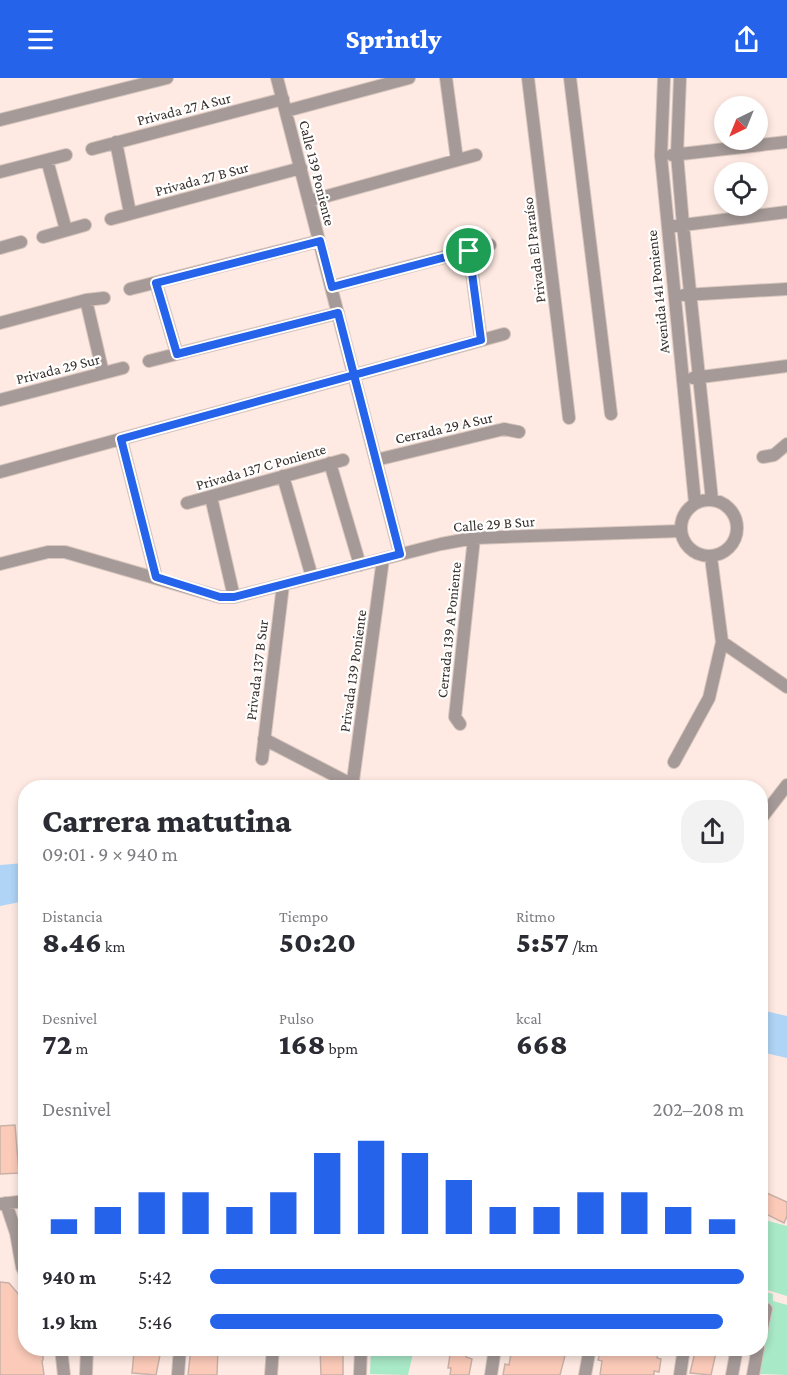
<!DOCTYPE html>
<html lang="es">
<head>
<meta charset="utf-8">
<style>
  body { margin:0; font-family:"Crimson Pro",serif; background:#f2f2f3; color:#2b2b33; height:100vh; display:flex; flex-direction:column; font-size:22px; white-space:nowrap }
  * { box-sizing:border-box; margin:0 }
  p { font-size:20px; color:#7c7c81 }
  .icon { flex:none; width:33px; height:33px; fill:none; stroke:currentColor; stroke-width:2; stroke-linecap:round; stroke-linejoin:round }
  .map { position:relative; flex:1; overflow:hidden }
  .panel { position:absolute; left:18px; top:702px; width:750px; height:576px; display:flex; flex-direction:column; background:#fff; border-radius:24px; box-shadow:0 3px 9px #0003 }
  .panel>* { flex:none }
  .needle { width:39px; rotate:223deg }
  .buttons { position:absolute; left:714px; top:18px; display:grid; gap:12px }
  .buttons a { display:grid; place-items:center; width:54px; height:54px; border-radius:50%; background:#fff; box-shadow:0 3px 9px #0003; font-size:30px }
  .pin { position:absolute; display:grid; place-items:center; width:51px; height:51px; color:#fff; margin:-26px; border:3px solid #fff; border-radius:50%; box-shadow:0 2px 6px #0007 }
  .round { display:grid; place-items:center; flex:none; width:63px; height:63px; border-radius:24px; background:#f2f2f3 }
  .head { display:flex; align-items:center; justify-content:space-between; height:102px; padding:0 24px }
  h1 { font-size:33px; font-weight:800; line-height:45px }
  .stats { display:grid; grid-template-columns:repeat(3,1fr); gap:9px; height:102px; padding:6px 24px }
  .stats div { display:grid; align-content:center }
  .stats b { font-size:30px; font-weight:800 }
  .stats small { font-size:16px; font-weight:400 }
  .stats p { font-size:16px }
  .chart { height:168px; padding:12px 24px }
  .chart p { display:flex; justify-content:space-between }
  .chart svg { width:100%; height:108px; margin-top:6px; stroke:#2563eb; stroke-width:6 }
  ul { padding:0 24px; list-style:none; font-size:20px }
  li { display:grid; grid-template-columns:96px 72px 1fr; align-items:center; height:45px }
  li i { height:15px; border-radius:8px; background:#2563eb }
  header { display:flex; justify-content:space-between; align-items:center; height:78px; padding:0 24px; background:#2563eb; color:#fff; font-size:27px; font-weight:800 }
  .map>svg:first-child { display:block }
  .green { fill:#a8e9c7 }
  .water { fill:#afd4f5 }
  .building { fill:#fbcab9; stroke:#c9b1a8; stroke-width:1.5 }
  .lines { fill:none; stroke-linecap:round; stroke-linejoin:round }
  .minor-casing { stroke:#d7c5be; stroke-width:14 }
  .minor { stroke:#a59a97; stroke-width:12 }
  .route-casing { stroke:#fff; stroke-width:12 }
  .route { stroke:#2563eb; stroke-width:8 }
  .labels { text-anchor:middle; stroke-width:4.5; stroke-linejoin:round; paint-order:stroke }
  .street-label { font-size:15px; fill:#39302c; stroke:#fff }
</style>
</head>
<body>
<header><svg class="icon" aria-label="menu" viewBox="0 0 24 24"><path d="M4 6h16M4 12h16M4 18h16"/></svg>Sprintly<svg class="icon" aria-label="share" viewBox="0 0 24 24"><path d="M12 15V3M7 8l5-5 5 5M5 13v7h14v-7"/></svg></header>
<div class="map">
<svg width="787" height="1297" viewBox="0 0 787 1297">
  <rect width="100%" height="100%" fill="#feeae2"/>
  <path class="green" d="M 761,1141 L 787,1148 L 787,1218 L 761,1210 Z
    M 761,1213 L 773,1216 L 773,1223 L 787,1227 L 787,1297 L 759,1296 L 769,1229 L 761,1226 Z
    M 371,1271 L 414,1271 L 408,1297 L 370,1296 Z"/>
  <path class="water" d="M 25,785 L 25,823 L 0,828 L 0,787 Z
    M 761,932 L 787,938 L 787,980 L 761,974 Z"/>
  <path class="building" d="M 15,1047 L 19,1095 L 0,1096 L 0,1048 Z
    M 760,1112 L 787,1124 L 787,1138 L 784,1145 L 760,1133 Z
    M 0,1204 L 9,1205 L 26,1225 L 26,1270 L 43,1270 L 43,1282 L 42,1283 L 44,1297 L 0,1297 Z
    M 191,1270 L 218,1270 L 217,1297 L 188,1297 Z
    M 320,1270 L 343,1270 L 343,1297 L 321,1297 Z
    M 451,1270 L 467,1270 L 466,1279 L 472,1281 L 469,1297 L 450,1297 L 451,1290 L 448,1290 Z
    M 512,1270 L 567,1270 L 560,1297 L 503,1297 L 505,1286 L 509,1287 Z
    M 601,1270 L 659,1270 L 657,1280 L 661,1281 L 659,1294 L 654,1293 L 654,1297 L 600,1297 L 602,1283 L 598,1282 Z
    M 696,1270 L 717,1270 L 711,1297 L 690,1295 Z
    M 134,1274 L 160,1277 L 156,1297 L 132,1295 Z"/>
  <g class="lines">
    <g class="minor-casing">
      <path id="minor" d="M 277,0 L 400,476
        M 446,0 L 457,82
        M 528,0 L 569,340
        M 570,0 L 611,336
        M 664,0 L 661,78 L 695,425
        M 680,0 L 677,76 L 683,147 L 712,422
        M 286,33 L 409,0
        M 0,42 L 167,0
        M 116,64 L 130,135
        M 92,71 L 283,21
        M 672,77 L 787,64
        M 47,82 L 66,152
        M 0,94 L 66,77
        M 309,123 L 476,77
        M 111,141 L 301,90
        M 675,148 L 787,134
        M 43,159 L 85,147
        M 0,170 L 21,164
        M 469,173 L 481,262
        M 156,205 L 177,276
        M 331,209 L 490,167
        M 130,211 L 319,163
        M 684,217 L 787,211
        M 86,222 L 103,295
        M 0,245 L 86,222 L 104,220
        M 149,283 L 338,235
        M 693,300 L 787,288
        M 0,322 L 123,290
        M 121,361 L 156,499
        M 763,379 L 774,377 L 787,366
        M 376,382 L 504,351 L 519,354
        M 330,385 L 360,487
        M 0,394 L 504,256
        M 283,398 L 312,499
        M 211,419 L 234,519
        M681 450a28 28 0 1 1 56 0a28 28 0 1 1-56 0Z
        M 187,425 L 343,382
        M 0,486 L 48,474 L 65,474 L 220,519 L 234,519 L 441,466 L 474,460 L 681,453
        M 722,564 L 787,609
        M 460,646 L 455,639 L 474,460
        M 264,661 L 353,707
        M 262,681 L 283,507
        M 674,684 L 709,620 L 722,564 L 711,479
        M 352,710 L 383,481
        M 760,742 L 787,707
        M 6,1125 L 16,1155 L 22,1189 L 26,1197
        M 0,1126 L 26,1123
        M 760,1259 L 766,1231
        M 61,1270 L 64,1297
        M 86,1297 L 87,1270
        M 178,1297 L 180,1270
        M 271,1297 L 273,1270
        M 360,1297 L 361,1270
        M 491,1297 L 495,1270
        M 585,1297 L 590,1270
        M 680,1297 L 684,1270
        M 732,1297 L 737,1270
        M 753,1297 L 758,1270"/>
    </g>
    <use href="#minor" class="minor"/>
  </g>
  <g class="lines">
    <g class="route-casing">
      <path id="route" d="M 469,173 L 332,209 L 320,163 L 156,205 L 177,276 L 338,235 L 354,297 L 121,361 L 156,499 L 220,519 L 234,519 L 400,476 L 354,297 L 481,262 L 469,173"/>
    </g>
    <use href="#route" class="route"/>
  </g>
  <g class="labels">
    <g class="street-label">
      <text transform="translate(184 31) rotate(-14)" y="5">Privada 27 A Sur</text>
      <text transform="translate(317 95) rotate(76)" y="5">Calle 139 Poniente</text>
      <text transform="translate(202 101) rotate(-15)" y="5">Privada 27 B Sur</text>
      <text transform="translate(534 172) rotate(-97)" y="5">Privada El Paraíso</text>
      <text transform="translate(658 214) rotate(-96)" y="5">Avenida 141 Poniente</text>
      <text transform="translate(58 291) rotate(-14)" y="5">Privada 29 Sur</text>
      <text transform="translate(444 350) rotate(-13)" y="5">Cerrada 29 A Sur</text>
      <text transform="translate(261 389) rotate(-16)" y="5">Privada 137 C Poniente</text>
      <text transform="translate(494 446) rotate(-4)" y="5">Calle 29 B Sur</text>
      <text transform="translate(449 552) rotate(-84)" y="5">Cerrada 139 A Poniente</text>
      <text transform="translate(257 592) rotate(-83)" y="5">Privada 137 B Sur</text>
      <text transform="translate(353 593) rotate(-82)" y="5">Privada 139 Poniente</text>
    </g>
  </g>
</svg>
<div class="buttons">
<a><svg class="needle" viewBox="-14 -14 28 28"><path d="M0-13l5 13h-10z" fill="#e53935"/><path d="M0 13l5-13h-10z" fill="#7c7c81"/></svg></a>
<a><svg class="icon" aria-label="locate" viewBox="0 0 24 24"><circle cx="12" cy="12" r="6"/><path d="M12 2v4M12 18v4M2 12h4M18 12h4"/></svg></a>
</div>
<div class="pin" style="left:469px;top:173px;background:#1e9e55"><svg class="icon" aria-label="arrive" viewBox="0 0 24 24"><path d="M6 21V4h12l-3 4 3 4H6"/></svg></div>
<section class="panel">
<div class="head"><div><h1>Carrera matutina</h1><p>09:01 · 9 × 940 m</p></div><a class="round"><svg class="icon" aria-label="share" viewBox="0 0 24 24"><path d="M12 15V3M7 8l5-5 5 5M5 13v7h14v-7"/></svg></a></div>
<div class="stats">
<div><p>Distancia</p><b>8.46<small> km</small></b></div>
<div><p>Tiempo</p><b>50:20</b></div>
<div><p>Ritmo</p><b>5:57<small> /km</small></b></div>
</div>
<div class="stats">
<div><p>Desnivel</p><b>72<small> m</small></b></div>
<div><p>Pulso</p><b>168<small> bpm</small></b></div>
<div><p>kcal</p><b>668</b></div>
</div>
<div class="chart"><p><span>Desnivel</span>202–208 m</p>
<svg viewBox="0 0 160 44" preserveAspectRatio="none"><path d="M5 44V38M15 44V33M25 44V27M35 44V27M45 44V33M55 44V27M65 44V11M75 44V6M85 44V11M95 44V22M105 44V33M115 44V33M125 44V27M135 44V27M145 44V33M155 44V38"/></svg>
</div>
<ul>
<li><b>940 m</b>5:42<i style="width:100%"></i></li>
<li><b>1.9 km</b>5:46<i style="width:96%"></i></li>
</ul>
</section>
</div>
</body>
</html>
